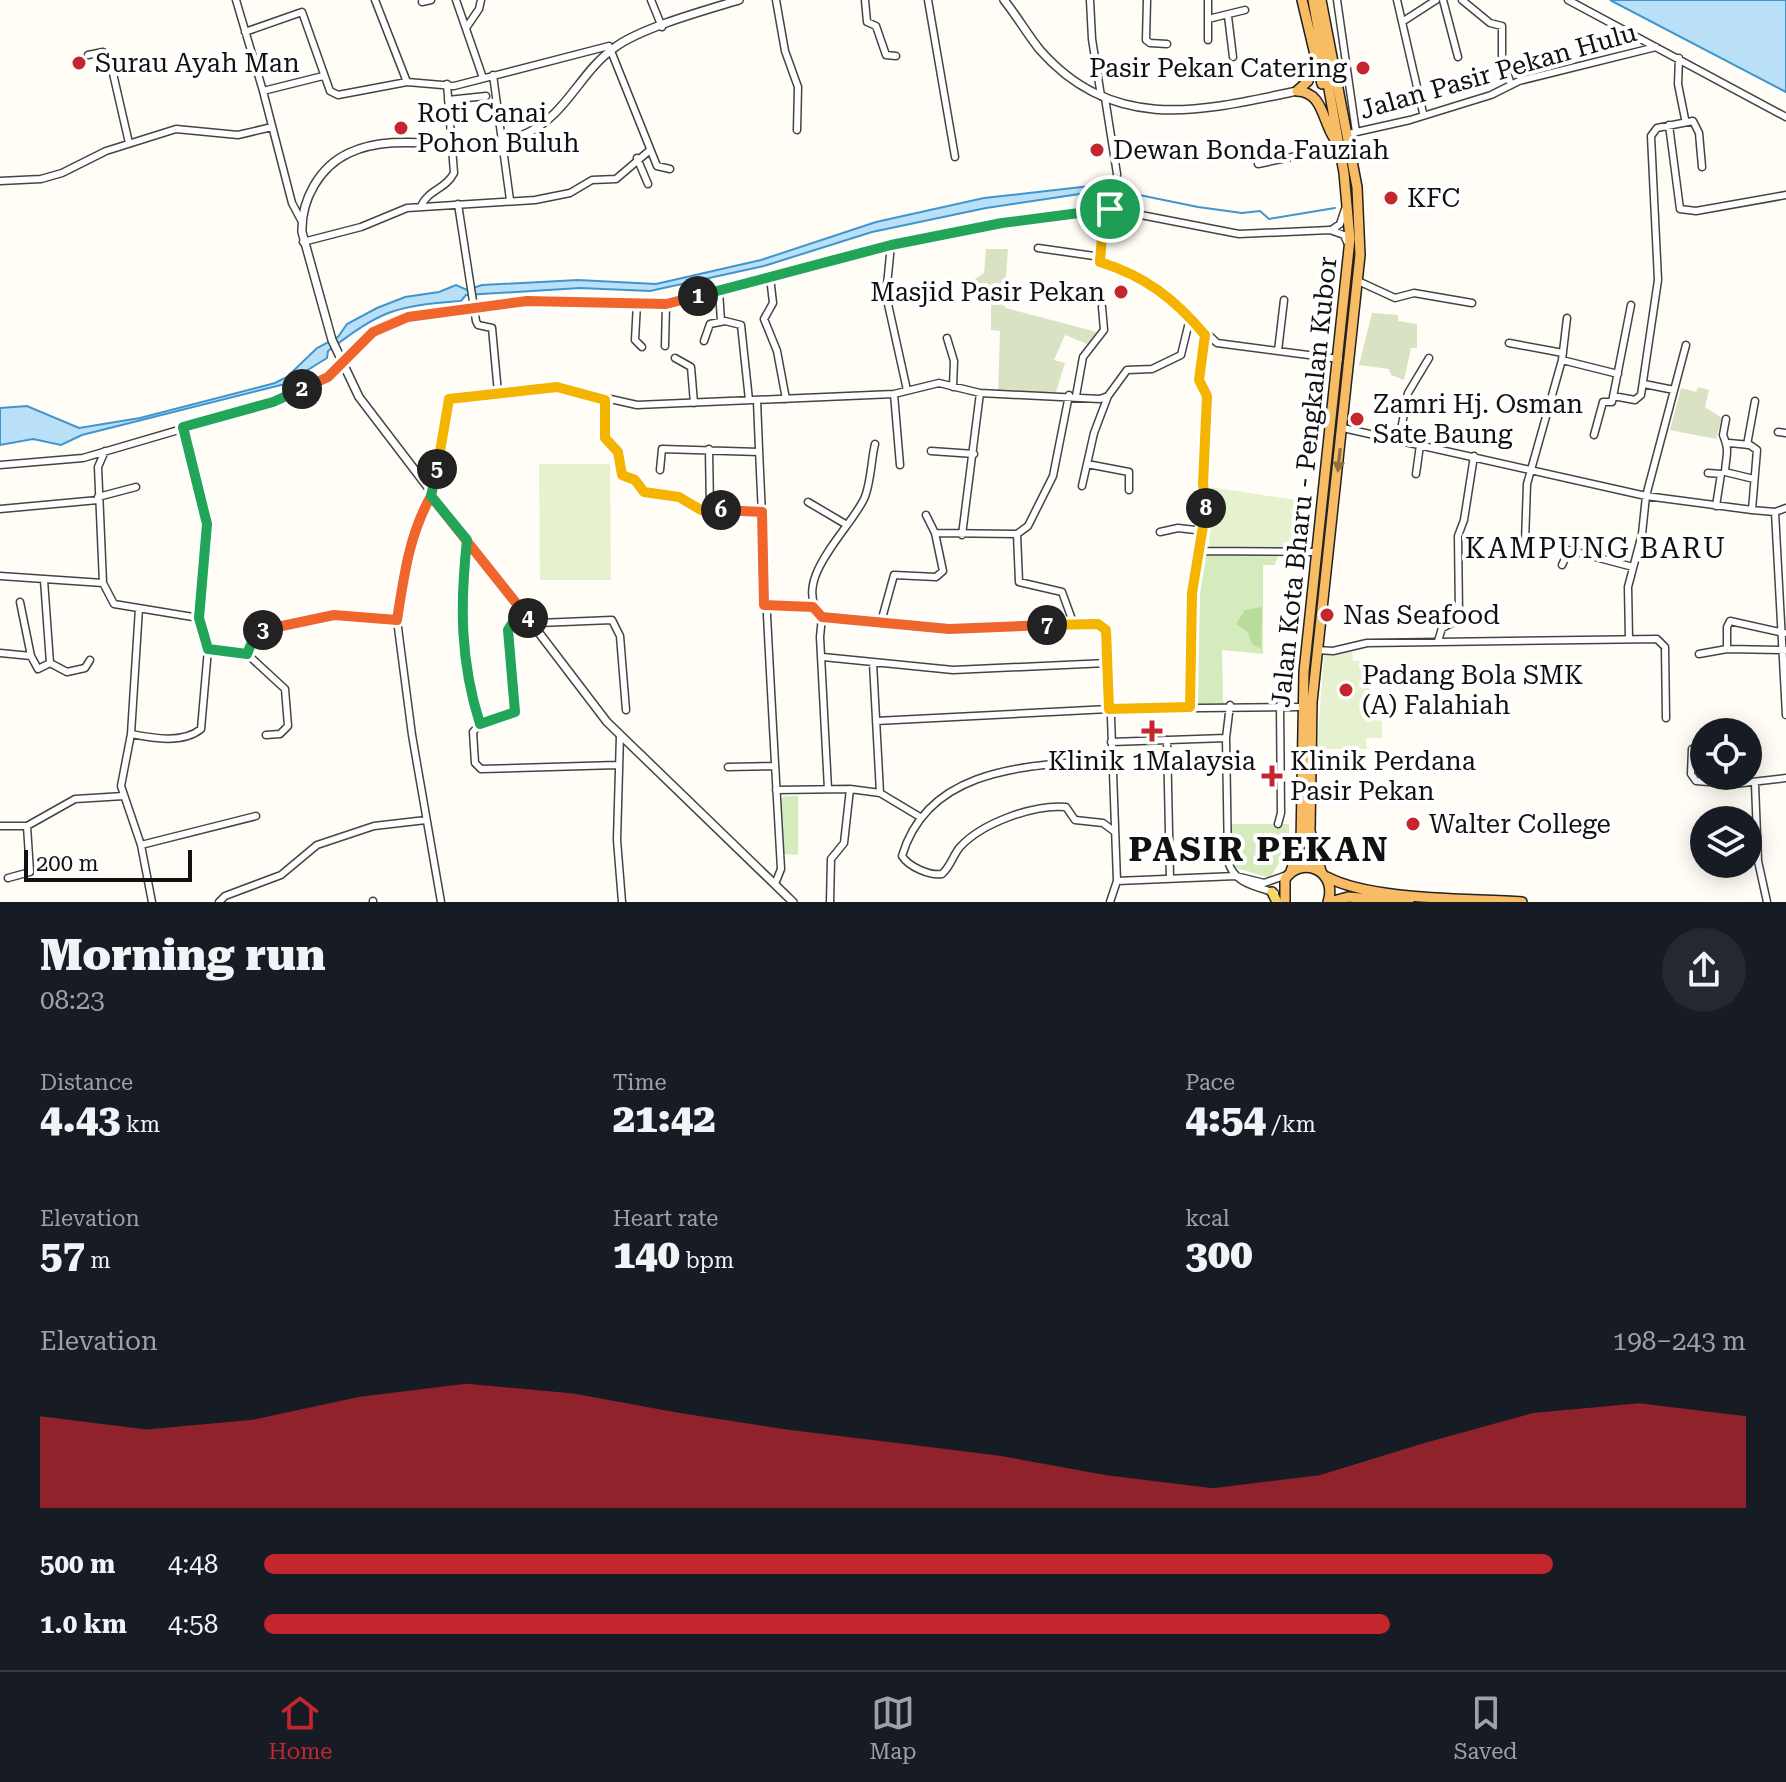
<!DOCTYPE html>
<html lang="en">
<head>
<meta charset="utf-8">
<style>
  body { margin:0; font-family:"Roboto Serif",serif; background:#242831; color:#f1f3f6; height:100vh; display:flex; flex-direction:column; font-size:30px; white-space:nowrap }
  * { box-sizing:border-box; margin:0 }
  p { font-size:26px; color:#9ea1a6 }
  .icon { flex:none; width:44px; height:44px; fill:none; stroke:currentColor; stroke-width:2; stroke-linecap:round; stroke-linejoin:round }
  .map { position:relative; height:902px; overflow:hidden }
  .details { display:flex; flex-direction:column; background:#171b24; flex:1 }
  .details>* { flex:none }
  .tools { position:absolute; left:1690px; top:718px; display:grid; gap:16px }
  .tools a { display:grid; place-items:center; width:72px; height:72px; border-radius:50%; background:#171b24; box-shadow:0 4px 20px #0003; font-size:40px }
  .scale { position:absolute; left:24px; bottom:20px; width:168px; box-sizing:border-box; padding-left:8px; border:4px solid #111; border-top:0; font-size:22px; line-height:28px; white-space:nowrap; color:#111; -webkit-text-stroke:6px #fff; paint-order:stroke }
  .pin { position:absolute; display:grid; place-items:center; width:68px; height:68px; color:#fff; margin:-34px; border:4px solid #fff; border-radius:50%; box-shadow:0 2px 8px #0007 }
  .km { position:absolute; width:40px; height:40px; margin:-20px; border-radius:50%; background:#222; color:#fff; font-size:22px; line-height:40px; text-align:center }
  .round { display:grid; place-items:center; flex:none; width:84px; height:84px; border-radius:42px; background:#242831 }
  .head { display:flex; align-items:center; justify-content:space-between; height:136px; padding:0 40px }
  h1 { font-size:44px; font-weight:800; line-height:60px }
  .metrics { display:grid; grid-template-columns:repeat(3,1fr); gap:12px; height:136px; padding:8px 40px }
  .metrics div { display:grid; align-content:center }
  .metrics b { font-size:40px; font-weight:800 }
  .metrics small { font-size:22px; font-weight:400 }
  .metrics p { font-size:22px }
  .chart { height:224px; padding:16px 40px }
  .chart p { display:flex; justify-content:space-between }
  .chart svg { width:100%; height:144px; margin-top:8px; fill:#c4262e; opacity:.7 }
  ul { padding:0 40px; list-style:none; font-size:26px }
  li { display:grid; grid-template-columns:128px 96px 1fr; align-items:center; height:60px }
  li i { height:20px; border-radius:10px; background:#c4262e }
  .tabs { display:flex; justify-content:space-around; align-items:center; height:112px; border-top:2px solid #363941; background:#171b24; font-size:22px; color:#9ea1a6 }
  .tabs a { display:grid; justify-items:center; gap:4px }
  .tabs .selected { color:#c4262e }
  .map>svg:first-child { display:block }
  .green { fill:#d5ebbd }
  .forest { fill:#b9dc9c }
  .cemetery { fill:#d9e3c4 }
  .pitch { fill:#e6f2cf }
  .water { fill:#b9e0f7; stroke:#3f96cf; stroke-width:2 }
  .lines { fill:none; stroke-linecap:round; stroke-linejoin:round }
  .stream { stroke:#3f96cf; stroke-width:2 }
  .minor-casing { stroke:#444; stroke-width:9 }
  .tertiary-casing { stroke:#444; stroke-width:10 }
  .primary-casing { stroke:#222; stroke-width:12 }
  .trunk-casing { stroke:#222; stroke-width:12 }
  .minor { stroke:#fff; stroke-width:6 }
  .tertiary { stroke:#fff; stroke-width:7 }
  .primary { stroke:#f9d66b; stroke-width:9 }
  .trunk { stroke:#f7bc64; stroke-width:9 }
  .oneway { fill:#906f3f }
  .split-1-casing { stroke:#fff; stroke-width:16 }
  .split-2-casing { stroke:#fff; stroke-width:16 }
  .split-3-casing { stroke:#fff; stroke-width:16 }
  .split-4-casing { stroke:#fff; stroke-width:16 }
  .split-5-casing { stroke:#fff; stroke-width:16 }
  .split-6-casing { stroke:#fff; stroke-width:16 }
  .split-7-casing { stroke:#fff; stroke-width:16 }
  .split-8-casing { stroke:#fff; stroke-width:16 }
  .split-9-casing { stroke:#fff; stroke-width:16 }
  .split-1 { stroke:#22a559; stroke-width:10 }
  .split-2 { stroke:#f0652b; stroke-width:10 }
  .split-3 { stroke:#22a559; stroke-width:10 }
  .split-4 { stroke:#f0652b; stroke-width:10 }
  .split-5 { stroke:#22a559; stroke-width:10 }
  .split-6 { stroke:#f5b400; stroke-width:10 }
  .split-7 { stroke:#f0652b; stroke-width:10 }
  .split-8 { stroke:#f5b400; stroke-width:10 }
  .split-9 { stroke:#f5b400; stroke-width:10 }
  .poi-dot { fill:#c4262e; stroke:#fff; stroke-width:3 }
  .labels { text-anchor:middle; stroke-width:8; stroke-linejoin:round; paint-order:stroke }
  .poi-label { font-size:26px; fill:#111; stroke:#fff; text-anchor:start }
  .street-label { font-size:26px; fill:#111; stroke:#fff }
  .neighbourhood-label { font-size:28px; letter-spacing:2px; fill:#111; stroke:#fff }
  .district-label { font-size:34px; font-weight:bold; letter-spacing:2px; fill:#111; stroke:#fff }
</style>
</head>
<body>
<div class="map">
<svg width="1786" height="902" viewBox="0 0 1786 902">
  <rect width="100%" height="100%" fill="#fffdf5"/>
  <path class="green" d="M 1200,551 L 1279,551 L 1275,565 L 1263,565 L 1263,654 L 1222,650 L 1223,701 L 1226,705 L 1190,707 L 1192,593 Z
    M 784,796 L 798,796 L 798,855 L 784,854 L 780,800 Z
    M 1231,824 L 1289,824 L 1289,847 L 1270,878 L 1236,868 L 1231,860 Z"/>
  <path class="forest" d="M 1262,607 L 1261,649 L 1252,644 L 1248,632 L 1236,624 L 1245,610 Z"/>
  <path class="cemetery" d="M 986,249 L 1008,249 L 1005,290 L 1000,301 L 1006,308 L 1097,332 L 1087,344 L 1065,335 L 1054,360 L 1065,363 L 1056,392 L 998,392 L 1000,331 L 991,330 L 991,298 L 975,293 L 975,279 L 984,273 Z
    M 1372,313 L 1398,315 L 1398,321 L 1417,324 L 1417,348 L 1411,348 L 1404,380 L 1391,375 L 1389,369 L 1359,365 Z
    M 1698,387 L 1709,390 L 1705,407 L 1722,418 L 1716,439 L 1670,430 L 1681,388 L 1696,392 Z"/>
  <path class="pitch" d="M 539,464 L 610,464 L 611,580 L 540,580 Z
    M 1210,487 L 1309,502 L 1301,550 L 1209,549 Z
    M 1352,648 L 1353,661 L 1370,661 L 1369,719 L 1382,721 L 1382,738 L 1366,738 L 1367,749 L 1317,749 L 1324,655 Z"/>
  <path class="water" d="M 1610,0 L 1786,0 L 1786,92 Z
    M 1108,184 L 1106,190 L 986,208 L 872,232 L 764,266 L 650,291 L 580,288 L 466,295 L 461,301 C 394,306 382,310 328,351 L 327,358 L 285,384 L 82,435 L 61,445 L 33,439 L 0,445 L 0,408 L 27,406 L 79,428 L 140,418 L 275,383 L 287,377 L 317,348 L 338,337 L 347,324 L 377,308 L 405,297 L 439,292 L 456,285 L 467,290 L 482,285 L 578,280 L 656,284 L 761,260 L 876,222 L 984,198 Z"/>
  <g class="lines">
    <path class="stream" d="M 1105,188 L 1198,207 L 1242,213 L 1260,211 L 1269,219 L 1335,208"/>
    <g class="minor-casing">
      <path id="minor" d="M 236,0 L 263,91
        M 375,0 L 407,82
        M 456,0 L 483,78
        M 651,0 L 662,27
        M 776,0 L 785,51 L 798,87 L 797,130
        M 865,0 L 867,22 L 876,26 L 886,55 L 896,56
        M 928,0 L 955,157
        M 1090,0 L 1092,39 L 1101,96
        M 1147,0 L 1146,40 L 1150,43 L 1167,44
        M 1337,0 L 1356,132
        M 1397,0 L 1423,113
        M 1443,0 L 1458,57
        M 1462,0 L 1490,23 L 1502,26 L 1502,56 L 1511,85
        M 1568,0 L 1786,117
        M 422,2 L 431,0
        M 1228,16 L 1233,57
        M 1208,19 L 1245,10
        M 1402,22 L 1436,0
        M 466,28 L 479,9 L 481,0
        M 245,32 L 302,12 L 330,91 L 338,95 L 407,82 L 454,86 L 609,46 L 657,166 L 670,169
        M 1208,40 L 1208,0
        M 88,55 L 103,52 L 109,56 L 129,143
        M 1679,58 L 1678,84 L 1685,119
        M 493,75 L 510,200
        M 1105,98 L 1117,174 L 1113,203 L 1103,223 L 1100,262 L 1129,271 L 1161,289 L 1217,343 L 1339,359
        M 448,100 L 486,96
        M 1669,125 L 1680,209 L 1696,211 L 1786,195
        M 1352,133 L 1410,120 L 1491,95 L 1519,81 L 1656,47
        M 637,158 L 648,184
        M 1258,164 L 1339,147
        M 0,181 L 41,179 L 62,173 L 106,151 L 176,129 L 238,135 L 272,127
        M 458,204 L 476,321 L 478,325 L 492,328 L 498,393
        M 421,206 C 428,190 446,189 454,173 L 447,84
        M 301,220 L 292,203 L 263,91 L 323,76
        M 1333,229 L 1340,224 L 1345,209
        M 303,242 L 361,227 L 407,208 L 535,200 L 570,193 L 592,180 L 616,179 L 650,150
        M 891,245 L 886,295 L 907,390
        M 1038,248 L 1101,257
        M 770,277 L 773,303 L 764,319 L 777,351 L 786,399
        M 1358,281 L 1395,298 L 1414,293 L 1472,303
        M 719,291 L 721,321
        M 637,303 L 635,340 L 642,347
        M 947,338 L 954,361 L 953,387
        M 704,341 L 710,324 L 725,321 L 741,325 L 749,400
        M 1509,343 L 1563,353
        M 665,346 L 666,304
        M 1278,351 L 1284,300
        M 675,358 L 691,367 L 694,403
        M 1562,360 L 1618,374
        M 1644,384 L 1674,390
        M 894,394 L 900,465
        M 1076,396 L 1083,357 L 1104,330 L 1102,307
        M 1613,396 L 1635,400 L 1641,395 L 1658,280 L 1651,136 L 1657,128 L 1693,121 L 1699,133 L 1702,167
        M 605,400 L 605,438 L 618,452 L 622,475 L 635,480 L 644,492 L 679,497 L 696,508 L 710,510
        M 757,400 C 763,557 772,712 781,869 L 775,884
        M 1726,419 L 1723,435 C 1730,452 1726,454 1725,472 L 1754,479
        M 183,427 L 207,524 L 199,618
        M 1343,428 L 1646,496 L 1752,510 L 1775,512 L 1786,508
        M 1778,432 L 1786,433
        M 1594,435 L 1603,402 L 1612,402 L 1631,305
        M 1399,440 L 1408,393 L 1429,358
        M 1729,443 L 1750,445 L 1757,450 L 1752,510
        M 1747,445 L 1755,401
        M 709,449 L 710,510 L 762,512
        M 105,451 L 98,467 L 103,583 L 114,604 L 199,618 L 208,649 L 247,654 L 255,635 L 263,630 L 334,615 L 397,620
        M 931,451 L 974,454
        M 1087,464 L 1129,472 L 1129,490
        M 0,465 L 83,458 L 274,402 L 326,378 L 373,332 L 408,317 L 527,301 L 666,304 L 891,245 L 1000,223 L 1110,209 L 1239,234 L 1330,230 L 1344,235 L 1347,242
        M 660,470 L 662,449 L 759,452
        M 1708,473 L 1721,474 L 1716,506
        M 1416,474 L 1420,445
        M 1082,486 L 1094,433 L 1108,396
        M 98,497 L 136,487
        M 808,502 L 847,525
        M 0,509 L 98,500
        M 1775,512 L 1786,715
        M 1160,532 L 1178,528 L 1204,531
        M 935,533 L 1017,534
        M 1017,534 L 1028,526 L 1053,476 L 1069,395
        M 1017,534 L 1019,582 L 1062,592 L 1074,625
        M 962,535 L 980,393
        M 467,540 C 460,605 460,661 480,724
        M 1525,542 L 1527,484 L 1562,360 L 1567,318
        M 1200,551 L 1317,552
        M 1562,565 L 1569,550 L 1633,567
        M 0,576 L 103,583
        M 20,602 L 31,656
        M 764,605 L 813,607
        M 139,608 L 131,734 L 121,786 L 141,845 L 152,902
        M 822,617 L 949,629 L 1102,626 L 1108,636 L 1117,881 L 1110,902
        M 822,617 C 789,582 848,532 864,499 C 871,484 871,460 875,444
        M 822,617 L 820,637 L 828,789
        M 881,622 L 894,575 L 936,577 L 943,571 L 935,533 L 926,515
        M 1629,639 L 1628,587 L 1642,534 L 1646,496 L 1686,345
        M 1438,641 L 1442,628 L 1456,621 L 1459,614 L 1458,536 L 1464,520 L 1474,456
        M 1727,649 L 1727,627 L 1730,621 L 1784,633
        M 1317,650 L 1333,651 L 1367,643 L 1657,639 L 1665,647 L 1666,718
        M 0,653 L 31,656 L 38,669 L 50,663 L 44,580
        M 247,654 L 285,689 L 288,726 L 280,734 L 266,735
        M 1699,654 L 1727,649 L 1786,650
        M 823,657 L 953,670 L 1107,663
        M 50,663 L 67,672 L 85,668 L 90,660
        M 873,663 L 880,793 L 920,817
        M 1230,705 L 1226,738 L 1228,861 C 1234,884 1256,886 1275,893
        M 1190,707 L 1192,593 L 1206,512 L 1203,484 L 1207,396 L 1199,380 L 1205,335
        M 876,721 L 1109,709 L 1302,707
        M 131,734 C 152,738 183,744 201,729 L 208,649
        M 620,735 L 617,840 L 622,902
        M 1167,740 L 1170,878
        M 1111,742 L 1226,738
        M 1692,749 L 1691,774 L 1696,781 L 1734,784 L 1786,778
        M 1112,759 C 1034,766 929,764 902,856 C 909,867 930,876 942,874 C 951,866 953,855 960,847 C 982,823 1034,804 1066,807 L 1075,820 L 1103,823 L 1115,832
        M 617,765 L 481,769 L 475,763 L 473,732 L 480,724 L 515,712 L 508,630 L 514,624 L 612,620 L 620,636 L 626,710
        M 728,767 L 775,766
        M 1755,784 L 1758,861 L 1767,902
        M 776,790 L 850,789 L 880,793
        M 1278,824 L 1281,813 L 1280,705
        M 0,826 L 27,826
        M 141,845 L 256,816
        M 8,878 L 30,872 L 27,826 L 75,799 L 124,796
        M 1117,881 L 1236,876 L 1264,883 L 1287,875
        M 373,901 L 373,902
        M 219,902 L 225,896 L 281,875 L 317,845 L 374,826 L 426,820
        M 441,902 L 412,735 L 397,620 L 407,558 L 418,519 L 431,496 L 449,399 L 557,387 L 637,405 L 894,394 L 939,383 L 980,393 L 1100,399 L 1108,396 L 1127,370 L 1152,369 L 1181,355 L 1190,318
        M 830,902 L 831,859 L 844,843 L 850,789"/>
    </g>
    <g class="tertiary-casing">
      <path id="tertiary" d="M 739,0 C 706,10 640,28 614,48 C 579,73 566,117 523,135 C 468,158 403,128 349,153 C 319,167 301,200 302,232 L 332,340 L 359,397 L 607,722 L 793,902
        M 1004,0 C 1017,16 1027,34 1040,50 C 1114,134 1202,111 1297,91"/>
    </g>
    <g class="primary-casing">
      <path id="primary" d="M 1272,892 L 1277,902"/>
    </g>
    <g class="trunk-casing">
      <path id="trunk" d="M 1302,0 L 1322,84
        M 1297,91 C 1323,92 1322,120 1334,138
        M 1297,91 L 1308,81 L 1312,64
        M 1291,871 L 1301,843 L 1304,672 L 1350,239 L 1344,173 L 1313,0
        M 1321,871 L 1310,831 L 1312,702 L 1360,255 L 1357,187 L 1321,0
        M 1327,877 C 1373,901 1468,898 1522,902
        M 1285,902 L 1285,879 C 1303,854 1338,872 1328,902
        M 1330,902 L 1348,897 L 1409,902"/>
    </g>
    <use href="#minor" class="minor"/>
    <use href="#tertiary" class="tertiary"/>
    <use href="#primary" class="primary"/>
    <use href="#trunk" class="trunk"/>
  </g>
  <defs><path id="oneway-solid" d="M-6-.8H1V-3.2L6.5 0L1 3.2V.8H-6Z" transform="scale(2)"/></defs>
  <use class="oneway" href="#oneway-solid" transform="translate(1339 460) rotate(96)"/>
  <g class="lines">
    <g class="split-1-casing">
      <path id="split-1" d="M 698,296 L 891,245 L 1002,223 L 1110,209"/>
    </g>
    <g class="split-2-casing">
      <path id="split-2" d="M 302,389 L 328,377 L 373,332 L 408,317 L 527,301 L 666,304 L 698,296"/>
    </g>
    <g class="split-3-casing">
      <path id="split-3" d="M 263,630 L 254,637 L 247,654 L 208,649 L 199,618 L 207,524 L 183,427 L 273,402 L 302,389"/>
    </g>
    <g class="split-4-casing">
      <path id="split-4" d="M 263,630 L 334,615 L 397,620 C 404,576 409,535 431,496 L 528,618"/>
    </g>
    <g class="split-5-casing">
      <path id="split-5" d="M 437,469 L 431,496 L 467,540 C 460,605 460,661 480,724 L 515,712 L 508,630 L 511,625 L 531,622 L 528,618"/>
    </g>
    <g class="split-6-casing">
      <path id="split-6" d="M 437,469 L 449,399 L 557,387 L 605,400 L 605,438 L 618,452 L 622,475 L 635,480 L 644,492 L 679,497 L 701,510 L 721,510"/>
    </g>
    <g class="split-7-casing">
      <path id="split-7" d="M 721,510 L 762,512 L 764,605 L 813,607 L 822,617 L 949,629 L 1047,625"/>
    </g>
    <g class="split-8-casing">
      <path id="split-8" d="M 1047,625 L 1098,624 L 1106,630 L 1109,709 L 1190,707 L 1192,593 L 1206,508"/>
    </g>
    <g class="split-9-casing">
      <path id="split-9" d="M 1110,209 L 1103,223 L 1100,262 C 1145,276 1175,299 1205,335 L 1199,380 L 1207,396 L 1203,484 L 1206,508"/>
    </g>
    <use href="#split-1" class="split-1"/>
    <use href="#split-2" class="split-2"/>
    <use href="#split-3" class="split-3"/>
    <use href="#split-4" class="split-4"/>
    <use href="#split-5" class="split-5"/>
    <use href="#split-6" class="split-6"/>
    <use href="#split-7" class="split-7"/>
    <use href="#split-8" class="split-8"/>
    <use href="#split-9" class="split-9"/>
  </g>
  <g class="poi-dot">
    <circle cx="79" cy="63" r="8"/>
    <circle cx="1363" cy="68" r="8"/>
    <circle cx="401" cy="128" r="8"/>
    <circle cx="1097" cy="150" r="8"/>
    <circle cx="1391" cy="198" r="8"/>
    <circle cx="1121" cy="292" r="8"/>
    <circle cx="1357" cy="419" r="8"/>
    <circle cx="1327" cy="615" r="8"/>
    <circle cx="1346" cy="690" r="8"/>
    <path d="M1148 719h8v8h8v8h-8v8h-8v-8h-8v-8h8z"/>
    <path d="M1268 764h8v8h8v8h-8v8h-8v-8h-8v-8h8z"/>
    <circle cx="1413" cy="824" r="8"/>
  </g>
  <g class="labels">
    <g class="poi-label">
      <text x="95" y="72">Surau Ayah Man</text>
      <text x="1347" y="77" text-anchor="end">Pasir Pekan Catering</text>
      <text x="417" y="122">Roti Canai<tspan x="417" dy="30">Pohon Buluh</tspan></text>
      <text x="1113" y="159">Dewan Bonda Fauziah</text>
      <text x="1407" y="207">KFC</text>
      <text x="1105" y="301" text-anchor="end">Masjid Pasir Pekan</text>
      <text x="1373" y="413">Zamri Hj. Osman<tspan x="1373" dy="30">Sate Baung</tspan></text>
      <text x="1343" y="624">Nas Seafood</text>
      <text x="1362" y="684">Padang Bola SMK<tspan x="1362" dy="30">(A) Falahiah</tspan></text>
      <text x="1152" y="770" text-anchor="middle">Klinik 1Malaysia</text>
      <text x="1290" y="770">Klinik Perdana<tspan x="1290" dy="30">Pasir Pekan</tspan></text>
      <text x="1429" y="833">Walter College</text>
    </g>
    <g class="street-label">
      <text transform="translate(1498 71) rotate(-16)" y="9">Jalan Pasir Pekan Hulu</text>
      <text transform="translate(1304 482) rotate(-84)" y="9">Jalan Kota Bharu - Pengkalan Kubor</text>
    </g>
    <g class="neighbourhood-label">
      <text x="1596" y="558">KAMPUNG BARU</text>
    </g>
    <g class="district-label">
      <text x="1259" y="861">PASIR PEKAN</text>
    </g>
  </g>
</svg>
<div class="tools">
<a><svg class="icon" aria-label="locate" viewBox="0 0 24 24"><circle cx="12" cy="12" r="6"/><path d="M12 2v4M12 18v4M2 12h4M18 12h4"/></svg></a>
<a><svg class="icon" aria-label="layers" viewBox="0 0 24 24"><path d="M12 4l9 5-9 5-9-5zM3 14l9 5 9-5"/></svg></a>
</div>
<div class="scale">200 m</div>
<div class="pin" style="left:1110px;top:209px;background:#1e9e55"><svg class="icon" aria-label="arrive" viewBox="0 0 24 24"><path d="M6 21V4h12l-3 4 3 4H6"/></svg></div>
<b class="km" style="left:698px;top:296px">1</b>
<b class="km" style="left:302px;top:389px">2</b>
<b class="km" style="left:263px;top:630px">3</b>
<b class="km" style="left:528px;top:618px">4</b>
<b class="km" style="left:437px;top:469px">5</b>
<b class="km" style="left:721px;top:510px">6</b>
<b class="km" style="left:1047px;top:625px">7</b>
<b class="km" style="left:1206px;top:508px">8</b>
</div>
<section class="details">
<div class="head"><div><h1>Morning run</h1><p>08:23</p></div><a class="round"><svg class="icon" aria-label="share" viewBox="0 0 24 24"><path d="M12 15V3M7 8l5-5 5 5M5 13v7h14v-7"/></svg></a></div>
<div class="metrics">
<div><p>Distance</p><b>4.43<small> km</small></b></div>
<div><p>Time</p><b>21:42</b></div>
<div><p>Pace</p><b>4:54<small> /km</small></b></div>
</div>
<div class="metrics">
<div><p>Elevation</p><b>57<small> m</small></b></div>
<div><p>Heart rate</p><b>140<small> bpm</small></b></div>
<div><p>kcal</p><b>300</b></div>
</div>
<div class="chart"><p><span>Elevation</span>198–243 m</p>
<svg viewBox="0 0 160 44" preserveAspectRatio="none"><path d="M0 44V16L10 20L20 17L30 10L40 6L50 9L60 15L70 20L80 24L90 28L100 34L110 38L120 34L130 24L140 15L150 12L160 16V44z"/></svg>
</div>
<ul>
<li><b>500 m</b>4:48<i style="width:87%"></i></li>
<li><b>1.0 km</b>4:58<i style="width:76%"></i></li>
</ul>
</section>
<nav class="tabs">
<a class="selected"><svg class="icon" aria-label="home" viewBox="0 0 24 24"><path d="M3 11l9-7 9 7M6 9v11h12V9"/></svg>Home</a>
<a><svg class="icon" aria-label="map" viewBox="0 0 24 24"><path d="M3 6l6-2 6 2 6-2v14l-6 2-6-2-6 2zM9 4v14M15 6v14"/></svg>Map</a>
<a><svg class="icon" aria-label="saved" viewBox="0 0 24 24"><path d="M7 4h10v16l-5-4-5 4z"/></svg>Saved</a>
</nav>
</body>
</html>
